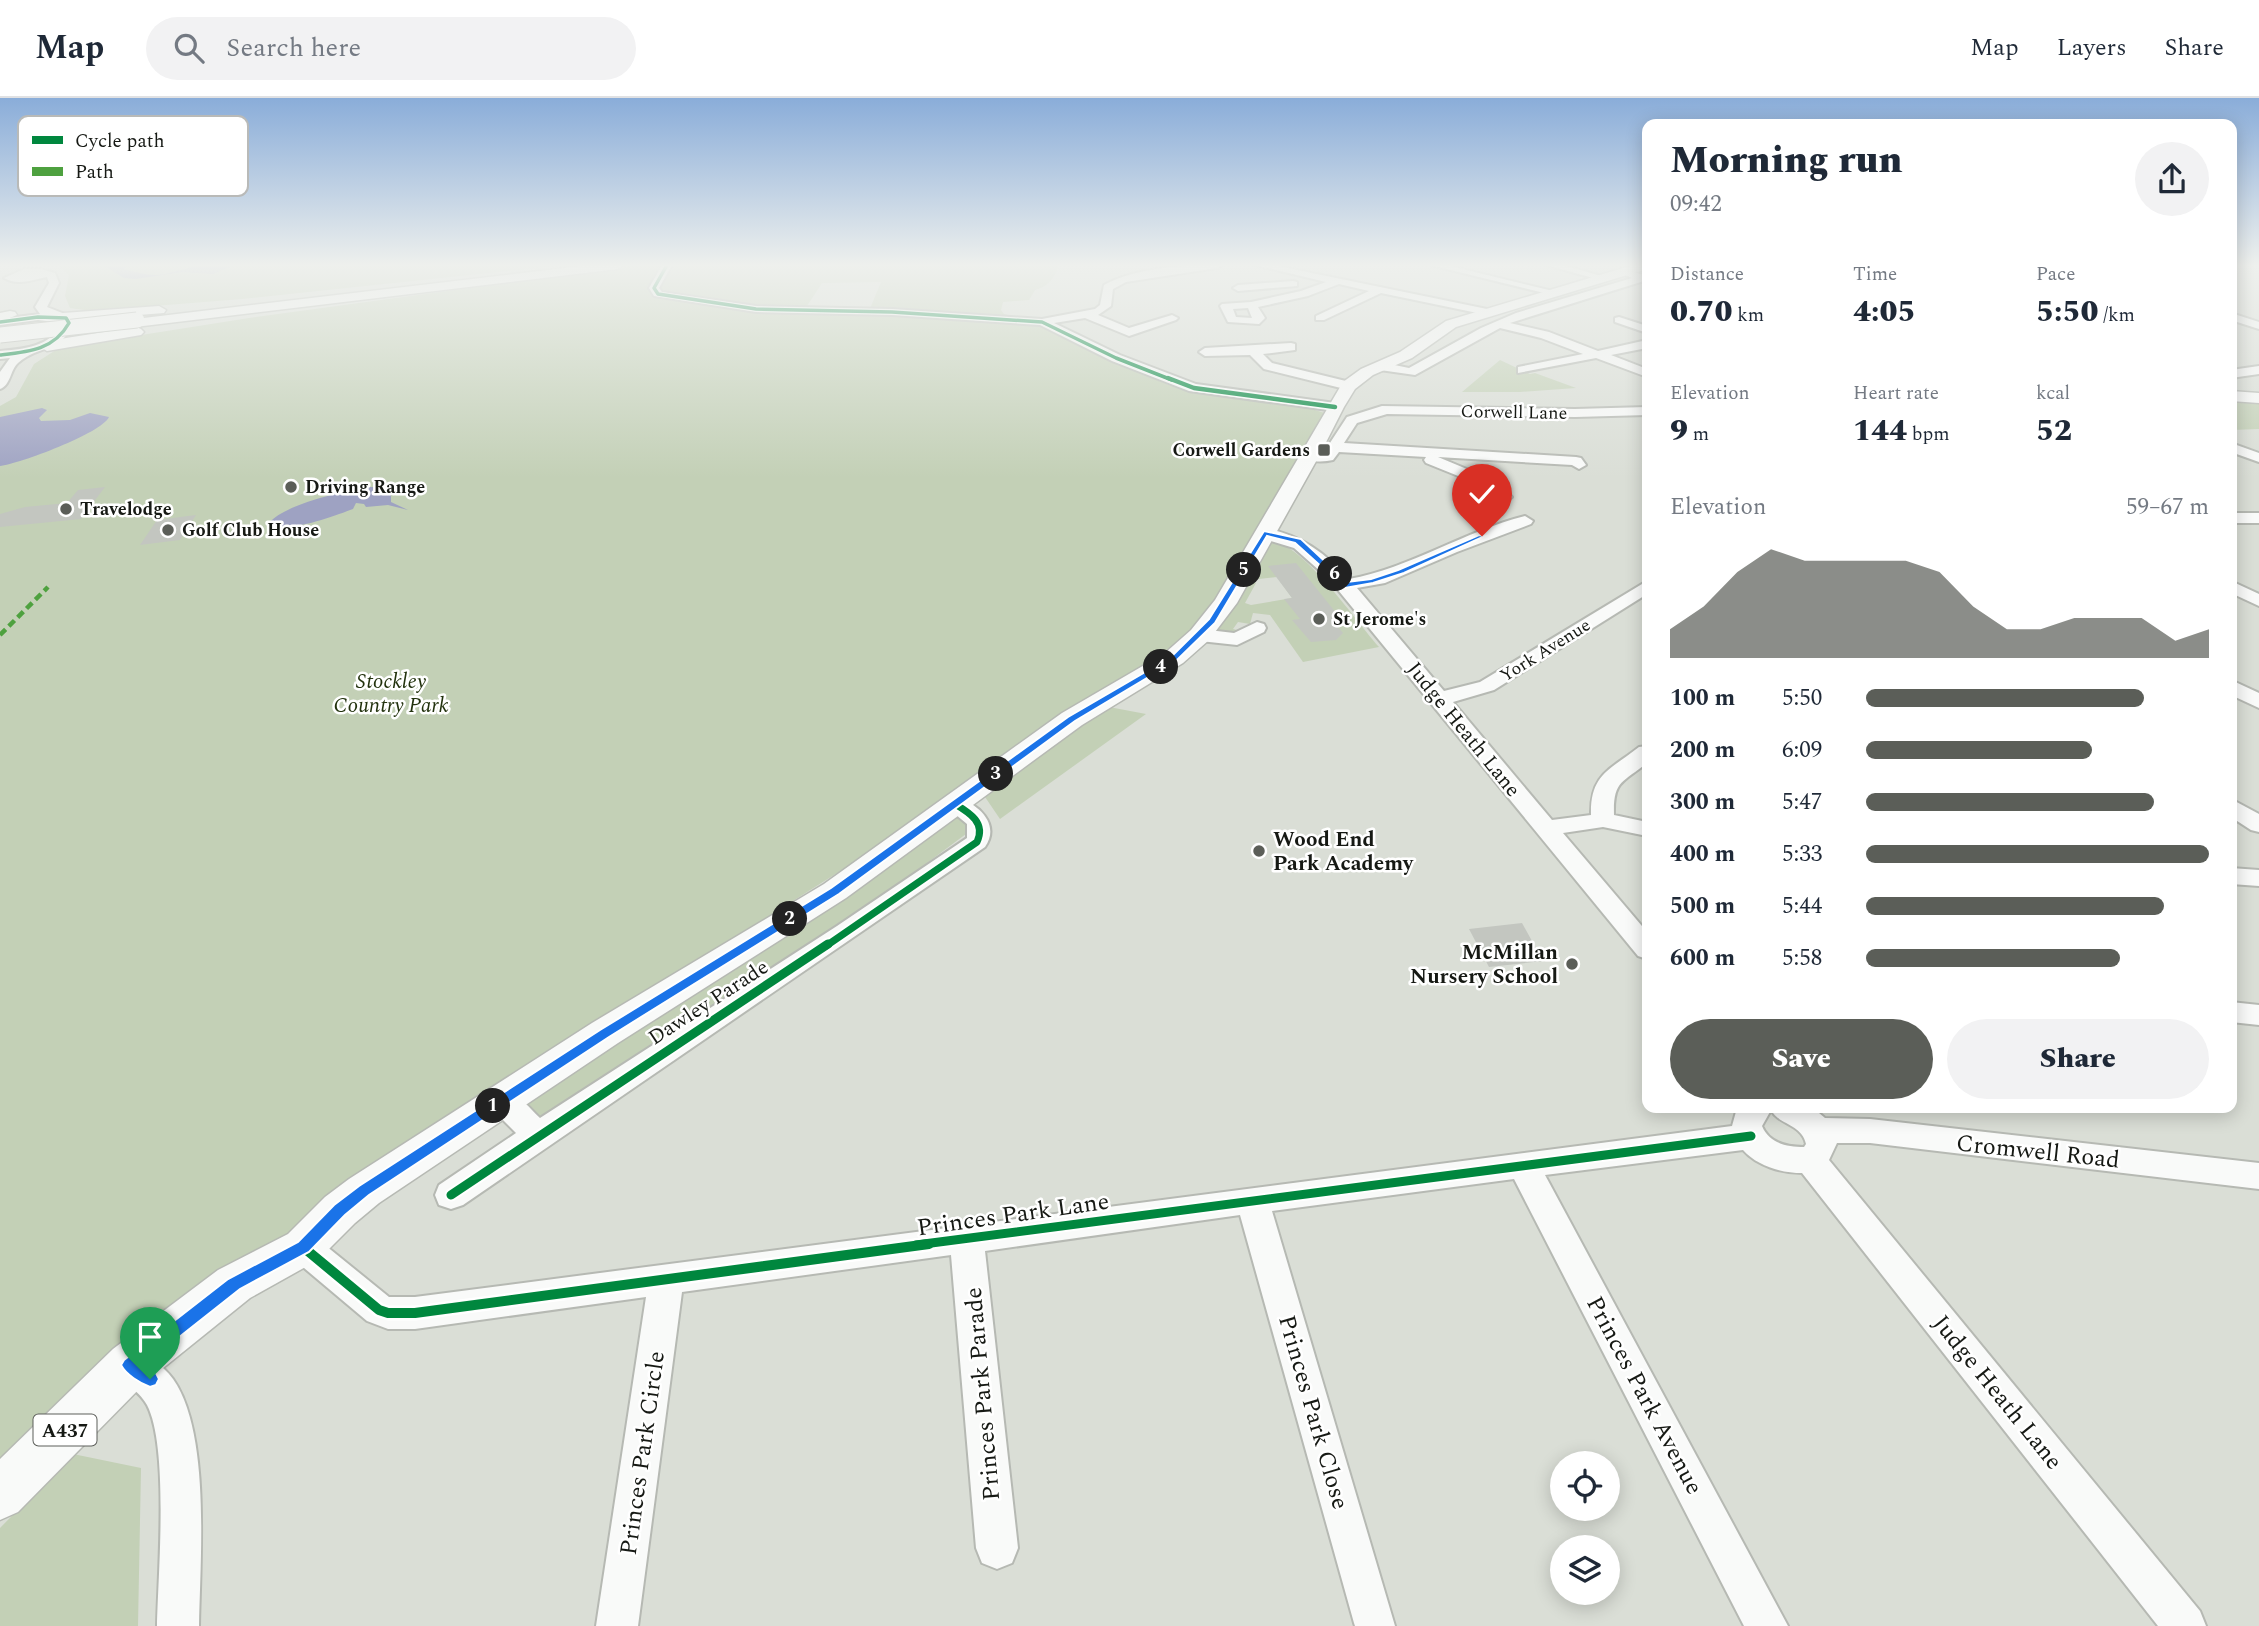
<!DOCTYPE html>
<html lang="en">
<head>
<meta charset="utf-8">
<style>
  body { margin:0; font-family:Spectral,serif; background:#f2f2f3; color:#1f2937; height:100vh; display:flex; flex-direction:column; font-size:26px; white-space:nowrap }
  * { box-sizing:border-box; margin:0 }
  p { font-size:23px; color:#747a83 }
  .icon { flex:none; width:38px; height:38px; fill:none; stroke:currentColor; stroke-width:2; stroke-linecap:round; stroke-linejoin:round }
  .map { position:relative; flex:1; overflow:hidden }
  .details { position:absolute; left:1642px; top:21px; width:595px; height:994px; display:flex; flex-direction:column; background:#fff; border-radius:14px; box-shadow:0 4px 18px #0003 }
  .details>* { flex:none }
  .tools { position:absolute; left:1550px; top:1353px; display:grid; gap:14px }
  .tools a { display:grid; place-items:center; width:70px; height:70px; border-radius:50%; background:#fff; box-shadow:0 4px 18px #0003; font-size:35px }
  .pin { position:absolute; display:grid; place-items:center; width:60px; height:60px; color:#fff; margin:-72px -30px; border-radius:50% 50% 50% 0; rotate:-45deg; box-shadow:0 0 7px #0007 }
  .pin .icon { rotate:45deg }
  .km { position:absolute; width:35px; height:35px; margin:-18px; border-radius:50%; background:#222; color:#fff; font-size:19px; line-height:35px; text-align:center }
  .round { display:grid; place-items:center; flex:none; width:74px; height:74px; border-radius:37px; background:#f2f2f3 }
  .summary { display:flex; align-items:center; justify-content:space-between; height:119px; padding:0 28px }
  h1 { font-size:38px; font-weight:800; line-height:52px }
  .metrics { display:grid; grid-template-columns:repeat(3,1fr); gap:10px; height:119px; padding:7px 28px }
  .metrics div { display:grid; align-content:center }
  .metrics b { font-size:30px; font-weight:800 }
  .metrics small { font-size:19px; font-weight:400 }
  .metrics p { font-size:19px }
  .chart { height:196px; padding:14px 28px }
  .chart p { display:flex; justify-content:space-between }
  .chart svg { width:100%; height:126px; margin-top:7px; fill:#5b5e58; opacity:.7 }
  .cta { display:flex; gap:14px; margin-top:auto; padding:14px 28px }
  .cta a { flex:1; height:80px; border-radius:42px; background:#5b5e58; color:#fff; font-size:28px; font-weight:800; line-height:80px; text-align:center }
  .cta a+a { background:#f2f2f3; color:#1f2937 }
  ul { padding:0 28px; list-style:none; font-size:23px }
  li { display:grid; grid-template-columns:112px 84px 1fr; align-items:center; height:52px }
  li i { height:18px; border-radius:9px; background:#5b5e58 }
  header { display:flex; align-items:center; gap:42px; box-sizing:border-box; height:98px; padding:0 35px; background:#fff; border-bottom:2px solid #e0e1e3 }
  header strong { font-size:33px }
  nav { display:flex; gap:38px; margin-inline-start:auto; font-size:24px }
  .search { width:490px; height:63px; background:#f2f2f3; display:flex; align-items:center; gap:18px; box-sizing:border-box; padding:0 24px; border-radius:38px; color:#747a83; font-size:26px }
  .map>svg:first-child { display:block }
  .green { fill:#c3d0b6; fill-rule:evenodd }
  .water { fill:#9ea2c2 }
  .building { fill:#c3c6c0 }
  .lines { fill:none; stroke-linecap:round; stroke-linejoin:round }
  .minor-casing { stroke:#b6b9b3; stroke-width:4 }
  .major-casing { stroke:#b6b9b3; stroke-width:3 }
  .minor { fill:#f9faf9; fill-rule:evenodd }
  .major { fill:#f9faf9; fill-rule:evenodd }
  .major-bridge-casing { stroke:#b6b9b3; stroke-width:17; stroke-linecap:butt }
  .major-bridge { stroke:#f9faf9; stroke-width:15 }
  .quiet { stroke:#4ea13f; stroke-width:4.5; stroke-dasharray:8 4.5; stroke-linecap:butt }
  .cycleway-far4-casing { stroke:#fff; stroke-width:5 }
  .cycleway-far3-casing { stroke:#fff; stroke-width:7 }
  .cycleway-far2-casing { stroke:#fff; stroke-width:11 }
  .cycleway-far1-casing { stroke:#fff; stroke-width:13 }
  .cycleway-casing { stroke:#fff; stroke-width:15 }
  .cycleway-far4 { stroke:#00873e; stroke-width:3.5 }
  .cycleway-far3 { stroke:#00873e; stroke-width:4.5 }
  .cycleway-far2 { stroke:#00873e; stroke-width:7 }
  .cycleway-far1 { stroke:#00873e; stroke-width:9 }
  .cycleway { stroke:#00873e; stroke-width:10 }
  .route { fill:#1a73e8; stroke:#fff; stroke-width:2 }
  .poi-dot { fill:#5b5e58; stroke:#fff; stroke-width:2.5 }
  .labels { text-anchor:middle; stroke-width:5; stroke-linejoin:round; paint-order:stroke }
  .far-street-label { font-size:18px; fill:#161914; stroke:#fff }
  .far-poi-label { font-size:18px; font-weight:bold; fill:#161914; stroke:#fff; text-anchor:start }
  .shield { fill:#fff; stroke:#5c5e5a; stroke-width:2 }
  .shield-label { font-size:19px; font-weight:bold; fill:#161914 }
  .park-label { font-size:21px; font-style:italic; fill:#22320d; stroke:#fff }
  .street-label { font-size:21px; fill:#161914; stroke:#fff }
  .poi-label { font-size:21px; font-weight:bold; fill:#161914; stroke:#fff; text-anchor:start }
  .near-street-label { font-size:24px; fill:#161914; stroke:#fff }
  .key { fill:#fff; stroke:#b9bab8; stroke-width:2 }
  .key-label { font-size:19px; fill:#161914 }
</style>
</head>
<body>
<header>
<strong>Map</strong>
<div class="search"><svg class="icon" aria-label="search" viewBox="0 0 24 24"><circle cx="10" cy="10" r="6"/><path d="M15 15l6 6"/></svg>Search here</div>
<nav><a>Map</a><a>Layers</a><a>Share</a></nav>
</header>
<div class="map">
<svg width="2259" height="1528" viewBox="0 0 2259 1528">
  <rect width="100%" height="100%" fill="#daded6"/>
  <path class="green" d="M 58,167 L 564,167 L 242,201 L 91,213 L 70,210 L 65,198 L 69,177 Z
    M 639,167 L 1058,167 C 1056,180 1047,189 1035,192 L 1029,202 L 1003,204 L 1001,212 L 1004,216 L 1035,224 L 1111,263 L 1169,287 L 1195,293 L 1302,308 L 1331,317 L 1212,523 L 954,701 L 388,1059 L 0,1396 L 0,308 L 16,299 L 34,266 L 59,250 L 249,220 ZM 881,184 L 869,213 L 805,211 L 822,185 Z
    M 1500,262 L 1530,276 L 1535,275 L 1576,290 L 1520,294 L 1462,294 Z
    M 2231,301 L 2259,302 L 2259,331 L 2231,332 Z
    M 1276,444 C 1307,452 1357,524 1379,549 L 1303,564 L 1270,517 L 1253,515 L 1250,526 L 1238,524 L 1233,531 L 1240,533 C 1231,537 1222,536 1215,530 L 1267,447 ZM 1277,479 L 1292,500 L 1251,507 L 1245,505 L 1256,485 L 1250,482 Z
    M 1109,609 L 1146,616 L 1000,721 L 983,696 L 1051,642 Z
    M 953,717 L 967,725 L 970,733 L 755,893 L 537,1036 L 502,1002 Z
    M 73,1356 L 141,1370 L 138,1528 L 0,1528 L 0,1430 Z"/>
  <path class="water" d="M 102,167 L 132,167 L 123,171 C 133,173 144,177 155,177 C 177,177 210,157 230,169 L 213,176 L 182,174 L 136,181 L 124,180 Z
    M 42,310 L 47,312 L 39,320 L 41,323 L 70,322 L 90,315 L 109,319 C 102,335 19,366 0,368 L 0,319 Z
    M 369,389 L 381,389 L 394,395 L 391,397 L 391,404 L 408,412 L 388,407 L 366,409 L 364,406 L 356,405 L 353,411 C 334,418 285,437 269,425 C 285,406 344,393 369,389 Z"/>
  <path class="building" d="M 105,389 L 81,421 L 0,429 L 0,416 L 25,409 L 67,405 L 78,392 Z
    M 196,417 L 180,442 L 140,447 L 157,422 Z
    M 1296,465 L 1345,526 L 1337,528 L 1343,535 L 1336,542 L 1311,544 L 1292,522 L 1300,521 L 1284,501 L 1292,500 L 1268,468 Z
    M 1522,825 L 1543,863 L 1489,869 L 1469,831 Z"/>
  <g class="lines">
    <g class="minor-casing">
      <path id="minor" d="M 662,167 L 672,167 L 659,190 L 662,194 L 756,208 L 892,211 L 1042,221 L 1095,211 L 1100,207 L 1104,187 C 1137,169 1185,167 1222,167 L 1217,170 L 1126,184 L 1113,191 L 1111,208 L 1098,217 L 1129,230 L 1172,217 L 1178,220 L 1176,222 L 1129,238 L 1085,220 L 1054,225 L 1120,257 L 1196,286 L 1335,305 L 1342,309 L 1335,313 L 1189,293 L 1112,263 L 1040,227 L 892,217 L 756,214 L 654,198 L 649,190 Z
        M 1255,167 L 1273,167 L 1487,211 L 1493,214 L 1487,217 L 1381,195 L 1324,222 L 1316,222 L 1316,218 L 1369,193 L 1339,186 L 1308,198 L 1258,209 L 1265,220 L 1259,226 L 1228,224 L 1220,208 L 1222,206 L 1251,204 L 1301,193 L 1326,184 ZM 1248,210 L 1252,220 L 1236,219 L 1233,211 Z
        M 1430,167 L 1446,167 L 1557,194 L 1552,197 Z
        M 1546,167 L 1562,167 L 1609,180 L 1604,183 Z
        M 24,171 L 41,171 L 55,175 L 59,185 L 47,209 L 70,218 L 75,225 C 57,257 40,246 18,265 C 10,272 11,287 0,291 L 0,274 L 10,260 L 0,261 L 0,253 C 25,251 49,249 63,225 L 38,222 L 0,227 L 0,221 L 40,216 L 35,209 L 49,185 L 47,179 C 32,182 17,188 4,180 Z
        M 1623,171 L 1647,178 L 1647,182 L 1510,225 L 1549,234 L 1598,253 L 1647,242 L 1647,250 L 1611,257 L 1647,271 L 1647,279 L 1596,260 L 1518,275 L 1518,269 L 1583,256 L 1541,240 L 1500,230 L 1415,277 L 1380,272 L 1374,268 L 1380,264 L 1409,270 L 1481,230 L 1516,215 L 1632,180 L 1618,174 Z
        M 1293,183 L 1297,184 L 1297,188 L 1238,193 L 1233,190 L 1238,187 Z
        M 2231,215 L 2259,224 L 2259,231 L 2231,222 Z
        M 1619,219 L 1647,228 L 1647,235 L 1615,224 L 1615,220 Z
        M 1291,245 L 1295,246 L 1295,252 L 1263,256 L 1272,265 L 1354,285 L 1354,291 L 1349,292 L 1264,271 L 1250,257 L 1205,258 L 1199,254 L 1205,250 Z
        M 2259,268 L 2259,276 L 2231,280 L 2231,272 Z
        M 1382,308 L 1575,311 L 1647,309 L 1647,317 L 1575,319 L 1387,316 L 1357,325 L 1344,345 L 1576,359 L 1581,360 L 1586,367 L 1579,371 L 1572,367 L 1438,359 L 1498,384 L 1512,399 L 1504,404 L 1498,402 L 1488,390 L 1426,365 L 1424,362 L 1426,359 L 1339,354 L 1333,362 C 1324,364 1309,365 1303,358 L 1310,354 L 1324,354 L 1347,319 Z
        M 2231,345 L 2259,355 L 2259,364 L 2231,354 Z
        M 2231,415 L 2259,415 L 2259,425 L 2231,425 Z
        M 1525,418 L 1533,423 L 1531,426 L 1457,454 L 1385,485 L 1357,490 L 1444,593 L 1480,584 L 1647,483 L 1647,496 L 1494,592 L 1453,604 L 1552,722 L 1591,717 C 1590,676 1610,672 1639,649 L 1647,648 L 1647,665 C 1622,685 1613,683 1614,717 L 1647,724 L 1647,738 L 1603,729 L 1563,735 L 1647,834 L 1647,861 L 1638,858 L 1329,481 L 1294,450 L 1258,439 L 1256,435 L 1264,430 C 1301,437 1324,454 1349,481 C 1410,470 1465,433 1525,418 Z
        M 2231,483 L 2259,496 L 2259,508 L 2231,495 Z
        M 1257,524 L 1264,526 L 1266,530 L 1264,534 L 1237,547 L 1200,543 L 1190,537 L 1200,531 L 1234,535 Z
        M 2231,582 L 2259,595 L 2259,610 L 2231,597 Z
        M 955,699 C 978,705 1001,726 985,749 L 463,1107 L 451,1111 L 439,1107 L 435,1097 L 439,1087 L 516,1035 L 491,1010 L 487,1002 L 491,994 C 513,987 525,1006 540,1020 L 837,828 L 967,740 L 967,726 L 943,706 L 947,701 Z
        M 2231,701 L 2259,716 L 2259,734 L 2251,732 L 2231,719 Z
        M 2231,770 L 2259,772 L 2259,788 L 2231,786 Z
        M 2231,904 L 2259,907 L 2259,927 L 2231,924 Z
        M 1737,1010 L 1813,1010 L 1825,1020 L 1870,1021 L 2259,1065 L 2259,1091 L 1870,1045 L 1837,1045 L 1829,1062 L 2200,1513 L 2206,1528 L 2158,1528 L 1802,1075 C 1782,1075 1757,1068 1743,1052 L 1545,1077 L 1788,1528 L 1744,1528 L 1514,1081 L 1272,1113 L 1395,1528 L 1355,1528 L 1354,1525 L 1240,1117 L 985,1153 L 1018,1450 L 1012,1465 L 997,1471 L 982,1465 L 976,1450 L 951,1157 L 682,1194 L 638,1528 L 596,1528 L 646,1199 L 415,1231 L 388,1231 L 367,1223 L 291,1159 L 286,1149 L 291,1139 L 303,1134 L 315,1139 L 389,1199 L 415,1199 L 1732,1028 ZM 1771,1012 C 1779,1027 1802,1026 1806,1046 L 1804,1049 C 1786,1049 1769,1045 1762,1028 Z
        M 130,1250 C 146,1256 162,1266 173,1281 C 211,1335 200,1462 199,1528 L 157,1528 C 158,1477 169,1349 147,1307 C 138,1290 119,1285 112,1267 L 117,1255 Z"/>
    </g>
    <g class="major-casing">
      <path id="major" d="M 589,167 L 624,167 L 618,171 L 135,229 L 128,225 L 135,221 Z
        M 1633,167 L 1647,167 L 1647,171 L 1456,229 L 1412,260 L 1373,277 L 1355,291 L 1344,309 L 1319,358 L 1237,505 L 1209,542 L 1183,565 L 1082,627 L 846,800 L 618,945 L 379,1105 L 355,1125 L 318,1162 L 250,1200 L 147,1283 L 18,1414 L 0,1422 L 0,1361 L 113,1251 L 218,1172 L 288,1136 L 325,1099 L 349,1081 L 592,925 L 824,786 L 1062,615 L 1165,555 L 1191,532 L 1215,502 L 1343,284 L 1361,271 L 1400,254 L 1446,223 Z
        M 159,208 L 166,212 L 164,215 L 63,223 L 56,219 L 63,215 Z
        M 10,213 L 15,214 L 17,217 L 0,224 L 0,215 Z
        M 136,229 L 141,231 L 144,234 L 141,237 L 47,253 L 39,248 L 47,243 Z
        M 2231,293 L 2259,295 L 2259,305 L 2231,303 Z"/>
    </g>
    <use href="#minor" class="minor"/>
    <use href="#major" class="major"/>
    <g class="major-bridge-casing">
      <path id="major-bridge" d="M 0,237 L 137,222"/>
    </g>
    <use href="#major-bridge" class="major-bridge"/>
    <path class="quiet" d="M 0,537 L 48,489"/>
    <g class="cycleway-far4-casing">
      <path id="cycleway-far4" d="M 667,167 L 654,190 L 658,196 L 756,211 L 892,214 L 1042,224 L 1116,260 L 1172,282
        M 0,224 L 38,219 L 66,220 L 69,225 C 54,252 28,254 0,257"/>
    </g>
    <g class="cycleway-far3-casing">
      <path id="cycleway-far3" d="M 1168,280 L 1194,290 L 1335,309"/>
    </g>
    <g class="cycleway-far2-casing">
      <path id="cycleway-far2" d="M 826,848 L 977,744 C 986,725 970,715 955,706"/>
    </g>
    <g class="cycleway-far1-casing">
      <path id="cycleway-far1" d="M 451,1097 L 828,846
        M 916,1147 L 1751,1038"/>
    </g>
    <g class="cycleway-casing">
      <path id="cycleway" d="M 303,1149 L 379,1212 L 388,1215 L 415,1215 L 929,1146"/>
    </g>
    <use href="#cycleway-far4" class="cycleway-far4"/>
    <use href="#cycleway-far3" class="cycleway-far3"/>
    <use href="#cycleway-far2" class="cycleway-far2"/>
    <use href="#cycleway-far1" class="cycleway-far1"/>
    <use href="#cycleway" class="cycleway"/>
  </g>
  <linearGradient id="sky" x2="0" y2="1"><stop stop-color="#8aadd9"/><stop offset="0.44" stop-color="#eef0ed"/><stop offset="1" stop-color="#eef0ed" stop-opacity="0"/></linearGradient>
  <rect width="2259" height="380" fill="url(#sky)"/>
  <path class="route" d="M 1264,433 L 1301,441 L 1347,484 L 1371,481 L 1398,472 L 1479,437 L 1485,438 L 1404,475 L 1373,485 L 1345,490 L 1295,445 L 1267,438 L 1215,525 L 1177,562 L 1075,623 L 839,796 L 609,939 L 369,1097 L 345,1117 L 309,1154 L 240,1191 L 144,1267 L 156,1275 L 159,1281 L 156,1287 L 150,1289 C 140,1285 126,1277 121,1267 L 124,1262 L 228,1181 L 298,1144 L 334,1107 L 359,1088 L 600,932 L 831,790 L 1068,619 L 1171,559 L 1209,521 Z"/>
  <g class="poi-dot">
    <rect x="1317" y="345" width="14" height="14" rx="3.5"/>
    <circle cx="291" cy="389" r="7"/>
    <circle cx="66" cy="411" r="7"/>
    <circle cx="168" cy="432" r="7"/>
    <circle cx="1319" cy="521" r="7"/>
    <circle cx="1259" cy="753" r="7"/>
    <circle cx="1572" cy="866" r="7"/>
  </g>
  <g class="labels">
    <g class="far-street-label">
      <text transform="translate(1514 314) rotate(1)" y="6">Corwell Lane</text>
      <text transform="translate(1545 552) rotate(-32)" y="6">York Avenue</text>
    </g>
    <g class="far-poi-label">
      <text x="1310" y="358" text-anchor="end">Corwell Gardens</text>
      <text x="305" y="395">Driving Range</text>
      <text x="80" y="417">Travelodge</text>
      <text x="182" y="438">Golf Club House</text>
      <text x="1333" y="527">St Jerome's</text>
    </g>
    <rect class="shield" x="33.5" y="1316.5" width="63" height="31" rx="5"/>
    <g class="shield-label">
      <text x="65" y="1339">A437</text>
    </g>
    <g class="park-label">
      <text x="391" y="590">Stockley<tspan x="391" dy="24">Country Park</tspan></text>
    </g>
    <g class="street-label">
      <text transform="translate(1464 631) rotate(51)" y="7">Judge Heath Lane</text>
      <text transform="translate(708 904) rotate(-33)" y="7">Dawley Parade</text>
    </g>
    <g class="poi-label">
      <text x="1273" y="748">Wood End<tspan x="1273" dy="24">Park Academy</tspan></text>
      <text x="1558" y="861" text-anchor="end">McMillan<tspan x="1558" dy="24">Nursery School</tspan></text>
    </g>
    <g class="near-street-label">
      <text transform="translate(2038 1053) rotate(6)" y="8">Cromwell Road</text>
      <text transform="translate(1013 1116) rotate(-8)" y="8">Princes Park Lane</text>
      <text transform="translate(1998 1294) rotate(51)" y="8">Judge Heath Lane</text>
      <text transform="translate(982 1296) rotate(-95)" y="8">Princes Park Parade</text>
      <text transform="translate(1645 1297) rotate(62)" y="8">Princes Park Avenue</text>
      <text transform="translate(1314 1314) rotate(74)" y="8">Princes Park Close</text>
      <text transform="translate(642 1355) rotate(-82)" y="8">Princes Park Circle</text>
    </g>
  </g>
  <rect x="18" y="18" width="230" height="80" rx="10" class="key"/>
  <rect x="32" y="38" width="31" height="8" fill="#00873e"/>
  <rect x="32" y="69" width="31" height="9" fill="#4ea13f"/>
  <g class="key-label">
    <text x="75" y="49">Cycle path</text>
    <text x="75" y="80">Path</text>
  </g>
</svg>
<div class="tools">
<a><svg class="icon" aria-label="locate" viewBox="0 0 24 24"><circle cx="12" cy="12" r="6"/><path d="M12 2v4M12 18v4M2 12h4M18 12h4"/></svg></a>
<a><svg class="icon" aria-label="layers" viewBox="0 0 24 24"><path d="M12 4l9 5-9 5-9-5zM3 14l9 5 9-5"/></svg></a>
</div>
<div class="pin" style="left:150px;top:1281px;background:#1e9e55"><svg class="icon" aria-label="arrive" viewBox="0 0 24 24"><path d="M6 21V4h12l-3 4 3 4H6"/></svg></div>
<div class="pin" style="left:1482px;top:438px;background:#d93025"><svg class="icon" aria-label="check" viewBox="0 0 24 24"><path d="M5 12l5 5 9-10"/></svg></div>
<b class="km" style="left:493px;top:1008px">1</b>
<b class="km" style="left:790px;top:821px">2</b>
<b class="km" style="left:996px;top:676px">3</b>
<b class="km" style="left:1161px;top:569px">4</b>
<b class="km" style="left:1244px;top:472px">5</b>
<b class="km" style="left:1335px;top:476px">6</b>
<section class="details">
<div class="summary"><div><h1>Morning run</h1><p>09:42</p></div><a class="round"><svg class="icon" aria-label="share" viewBox="0 0 24 24"><path d="M12 15V3M7 8l5-5 5 5M5 13v7h14v-7"/></svg></a></div>
<div class="metrics">
<div><p>Distance</p><b>0.70<small> km</small></b></div>
<div><p>Time</p><b>4:05</b></div>
<div><p>Pace</p><b>5:50<small> /km</small></b></div>
</div>
<div class="metrics">
<div><p>Elevation</p><b>9<small> m</small></b></div>
<div><p>Heart rate</p><b>144<small> bpm</small></b></div>
<div><p>kcal</p><b>52</b></div>
</div>
<div class="chart"><p><span>Elevation</span>59–67 m</p>
<svg viewBox="0 0 160 44" preserveAspectRatio="none"><path d="M0 44V34L10 26L20 14L30 6L40 10L50 10L60 10L70 10L80 14L90 26L100 34L110 34L120 30L130 30L140 30L150 38L160 34V44z"/></svg>
</div>
<ul>
<li><b>100 m</b>5:50<i style="width:81%"></i></li>
<li><b>200 m</b>6:09<i style="width:66%"></i></li>
<li><b>300 m</b>5:47<i style="width:84%"></i></li>
<li><b>400 m</b>5:33<i style="width:100%"></i></li>
<li><b>500 m</b>5:44<i style="width:87%"></i></li>
<li><b>600 m</b>5:58<i style="width:74%"></i></li>
</ul>
<div class="cta"><a>Save</a><a>Share</a></div>
</section>
</div>
</body>
</html>
